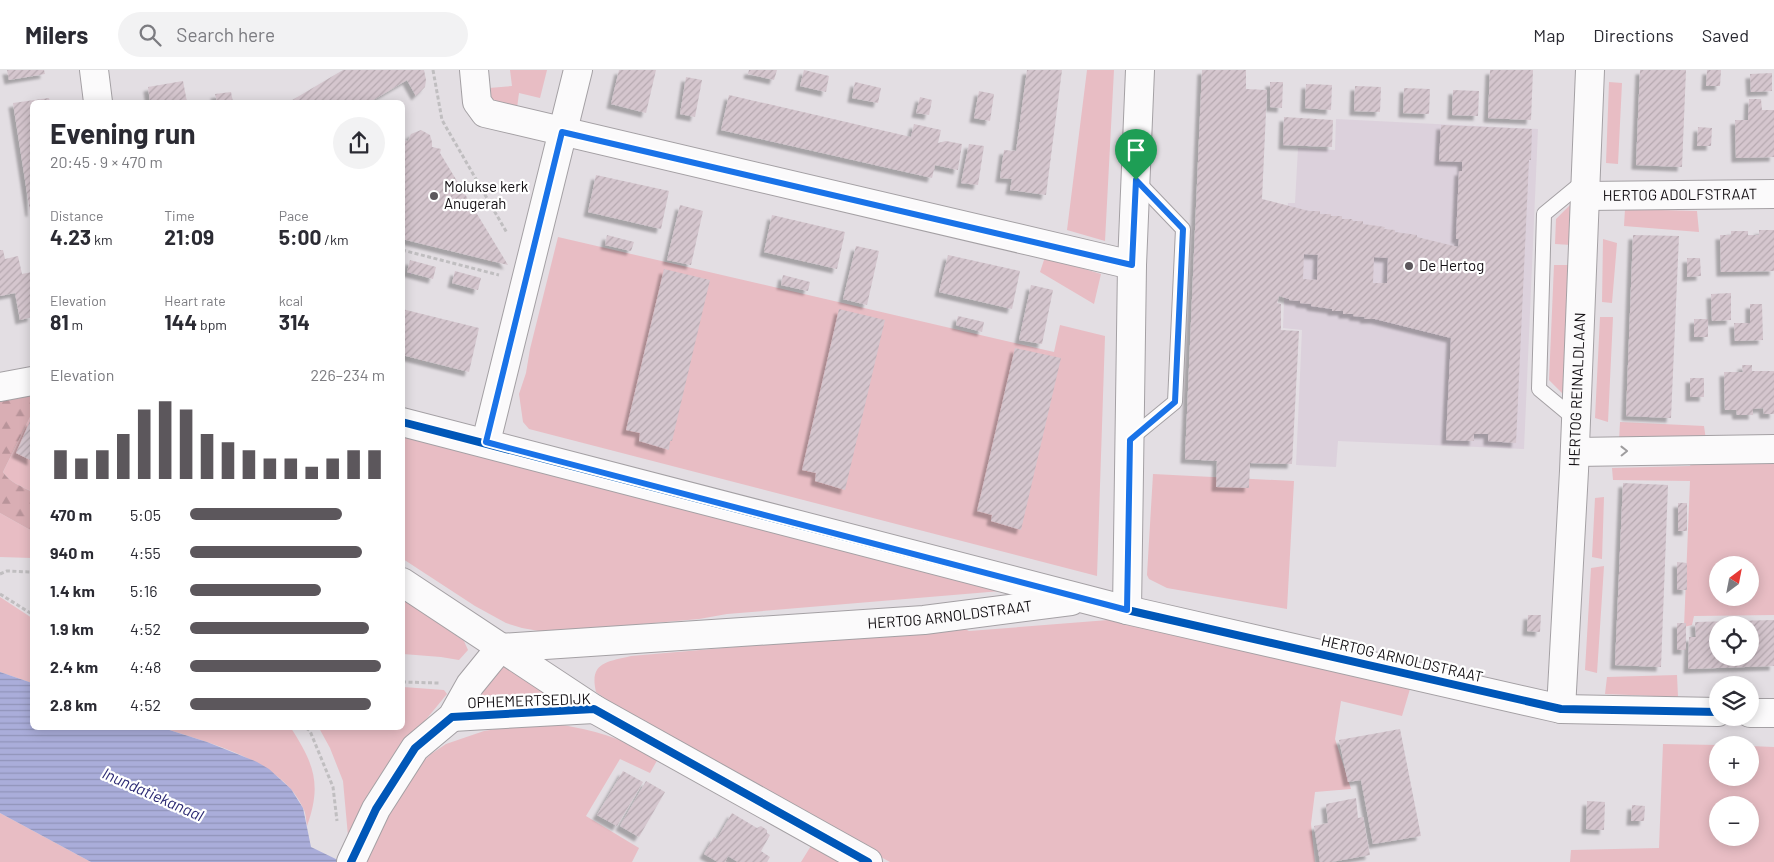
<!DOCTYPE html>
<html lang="en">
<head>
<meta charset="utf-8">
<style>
  body { margin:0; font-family:Barlow,sans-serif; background:#f2f2f3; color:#2b2b33; height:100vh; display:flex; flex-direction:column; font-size:19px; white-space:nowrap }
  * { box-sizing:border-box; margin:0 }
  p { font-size:16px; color:#7c7c81 }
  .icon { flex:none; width:28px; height:28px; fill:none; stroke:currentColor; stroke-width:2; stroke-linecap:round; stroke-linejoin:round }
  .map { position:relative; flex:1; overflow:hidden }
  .panel { position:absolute; left:30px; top:30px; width:375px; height:630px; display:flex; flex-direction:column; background:#fff; border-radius:8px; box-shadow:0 2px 12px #0003 }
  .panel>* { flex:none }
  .needle { width:32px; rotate:32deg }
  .buttons { position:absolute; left:1709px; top:486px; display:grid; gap:10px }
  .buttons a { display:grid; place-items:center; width:50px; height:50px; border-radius:50%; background:#fff; box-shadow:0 2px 12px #0003; font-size:25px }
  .pin { position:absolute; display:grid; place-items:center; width:42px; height:42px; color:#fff; margin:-51px -21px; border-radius:50% 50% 50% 0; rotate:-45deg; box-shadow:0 0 5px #0007 }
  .pin .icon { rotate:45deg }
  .round { display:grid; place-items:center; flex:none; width:52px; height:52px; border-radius:26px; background:#f2f2f3 }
  .summary { display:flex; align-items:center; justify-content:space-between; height:85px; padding:0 20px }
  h1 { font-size:28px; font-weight:700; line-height:38px }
  .figures { display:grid; grid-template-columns:repeat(3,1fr); gap:8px; height:85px; padding:5px 20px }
  .figures div { display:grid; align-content:center }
  .figures b { font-size:21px; font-weight:700 }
  .figures small { font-size:14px; font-weight:400 }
  .figures p { font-size:14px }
  .chart { height:140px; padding:10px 20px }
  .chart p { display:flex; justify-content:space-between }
  .chart svg { width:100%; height:90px; margin-top:5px; stroke:#5c575c; stroke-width:6 }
  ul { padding:0 20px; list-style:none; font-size:16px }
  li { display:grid; grid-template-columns:80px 60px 1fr; align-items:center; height:38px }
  li i { height:12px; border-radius:6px; background:#5c575c }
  header { display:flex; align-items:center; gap:30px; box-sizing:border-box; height:70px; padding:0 25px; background:#fff; border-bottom:1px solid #e1e1e2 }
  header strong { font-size:24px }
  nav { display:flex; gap:28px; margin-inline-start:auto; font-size:18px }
  .search { width:350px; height:45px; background:#f2f2f3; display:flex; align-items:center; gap:12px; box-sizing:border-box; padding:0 18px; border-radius:28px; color:#7c7c81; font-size:19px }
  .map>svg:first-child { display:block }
  .built { fill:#dcd1dc }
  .grass { fill:#e8bdc4; fill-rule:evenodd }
  .forest { fill:url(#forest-firs) }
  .water { fill:url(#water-rules) }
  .building { fill:url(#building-hatch); fill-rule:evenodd; filter:url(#shadow) }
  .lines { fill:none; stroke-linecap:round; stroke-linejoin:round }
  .lane-casing { stroke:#a4a0a4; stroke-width:16 }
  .street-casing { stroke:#a4a0a4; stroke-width:30 }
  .path { stroke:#c0bec0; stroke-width:3; stroke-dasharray:4 2.5; stroke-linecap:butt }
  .lane { stroke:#fbfafb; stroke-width:14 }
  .street { stroke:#fbfafb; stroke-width:28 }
  .cycleway-casing { stroke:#fff; stroke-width:11 }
  .cycleway { stroke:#0057b8; stroke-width:8 }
  .oneway { stroke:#9e9c9e }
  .route-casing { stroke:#fff; stroke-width:10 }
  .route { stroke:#1a73e8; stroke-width:6 }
  .poi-dot { fill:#5c575c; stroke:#fff; stroke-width:2 }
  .labels { text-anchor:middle; stroke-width:4.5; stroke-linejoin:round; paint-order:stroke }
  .poi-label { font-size:15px; fill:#130f13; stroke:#fff; text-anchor:start }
  .street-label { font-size:15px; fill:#130f13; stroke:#fff }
  .water-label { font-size:16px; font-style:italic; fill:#2d2b74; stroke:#fff }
</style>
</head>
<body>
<header>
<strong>Milers</strong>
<div class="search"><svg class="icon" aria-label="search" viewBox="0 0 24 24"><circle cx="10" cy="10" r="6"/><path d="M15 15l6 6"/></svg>Search here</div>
<nav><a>Map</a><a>Directions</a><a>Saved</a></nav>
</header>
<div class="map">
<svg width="1774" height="792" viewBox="0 0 1774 792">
  <defs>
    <pattern id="forest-firs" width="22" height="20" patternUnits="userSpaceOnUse" patternTransform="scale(1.25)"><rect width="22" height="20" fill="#d9aeb4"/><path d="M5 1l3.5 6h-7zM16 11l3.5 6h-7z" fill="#b9949a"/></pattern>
    <pattern id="water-rules" width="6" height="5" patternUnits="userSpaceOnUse" patternTransform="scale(1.25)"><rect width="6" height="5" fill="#aaadda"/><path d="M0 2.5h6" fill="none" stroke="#9194ba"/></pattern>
    <pattern id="building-hatch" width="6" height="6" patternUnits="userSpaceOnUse" patternTransform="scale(1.25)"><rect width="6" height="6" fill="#d5c6ce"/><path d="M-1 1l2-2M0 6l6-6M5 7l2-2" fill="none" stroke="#b6a9b0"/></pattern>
    <filter id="shadow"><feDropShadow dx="-4.5" dy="4.5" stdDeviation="1" flood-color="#0004"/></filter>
  </defs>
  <rect width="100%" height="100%" fill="#e3dee3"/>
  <path class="built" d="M 1336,49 L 1538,59 L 1524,379 L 1338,371 L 1336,397 L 1296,395 L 1302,260 L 1283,258 L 1288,133 L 1295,133 L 1298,78 L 1335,80 Z"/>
  <path class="grass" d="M 510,0 L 547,0 L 540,28 L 519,23 L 517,38 L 499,34 L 490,28 L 489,18 L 512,16 Z
    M 1087,0 L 1114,0 L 1105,171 L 1067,160 Z
    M 1609,12 L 1622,13 L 1618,94 L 1606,93 Z
    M 1571,134 L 1571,175 L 1555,174 L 1556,149 Z
    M 1625,139 L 1697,141 L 1699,162 L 1624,156 Z
    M 558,167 L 1054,282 L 1060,255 L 1105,266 L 1097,506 L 529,359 L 523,352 L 519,324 L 526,303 L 530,279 Z
    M 1603,169 L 1617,173 L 1612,233 L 1602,232 Z
    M 1045,187 L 1101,204 L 1094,234 L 1040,202 Z
    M 1554,195 L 1571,195 L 1564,325 L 1549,310 Z
    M 1600,247 L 1613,247 L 1608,352 L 1595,348 Z
    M 32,343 L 32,422 C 23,417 9,412 3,402 Z
    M 1620,352 L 1704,356 L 1706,370 L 1619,371 Z
    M 402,364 L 1001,521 L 727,544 L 699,549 L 574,560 L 539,561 L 522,558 L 506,553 L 475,536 L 403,489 Z
    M 1774,392 L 1774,545 L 1694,546 L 1692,555 L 1684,557 L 1690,411 L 1613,410 L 1612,398 L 1690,396 L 1691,394 ZM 1718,495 L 1750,495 L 1750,528 L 1718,528 Z
    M 1153,404 L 1294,411 L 1287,539 L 1167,518 L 1149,509 L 1147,505 Z
    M 1604,427 L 1602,489 L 1592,487 L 1595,428 Z
    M 0,443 L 32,461 L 32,488 L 0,487 Z
    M 1604,496 L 1597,603 L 1585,600 L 1591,498 Z
    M 0,527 L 32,548 L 32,613 L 0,602 Z
    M 402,528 L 464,571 L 468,580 L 459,590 L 441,587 L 403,584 Z
    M 1121,549 L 1254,575 L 1410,619 L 1402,646 L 1341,631 L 1335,669 L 1351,719 L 1315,722 L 1311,754 L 1315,792 L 890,792 L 646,658 L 596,622 C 589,592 607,592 631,586 L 934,560 L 959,556 L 969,561 Z
    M 501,594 L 548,623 L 475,626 Z
    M 1677,605 L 1678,627 L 1605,624 L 1607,607 Z
    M 403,617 L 444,620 L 447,624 L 405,675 L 368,724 L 348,766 L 343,711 L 330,678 L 319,658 L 402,658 Z
    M 534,653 C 547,654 561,654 573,657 C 603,662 632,674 659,687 L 650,703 L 620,689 L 586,746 L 639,778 L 632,792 L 361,792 L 415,699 L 431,684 L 446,674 L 484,661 Z
    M 163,658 L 291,658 C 314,694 322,714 307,756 C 306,750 306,743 303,738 C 282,690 208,673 163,658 Z
    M 1663,674 L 1717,675 L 1718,708 L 1750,708 L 1750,676 L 1774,677 L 1774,792 L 1570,792 L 1571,780 L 1659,778 ZM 1718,735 L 1750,735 L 1750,768 L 1718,768 Z
    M 0,743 L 91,792 L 0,792 Z
    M 814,771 L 851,792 L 801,792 Z"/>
  <path class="forest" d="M 32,315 L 32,343 L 3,402 C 9,412 23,417 32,422 L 32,461 L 0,443 L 0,322 Z"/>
  <path class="water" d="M 0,602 L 32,613 L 32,658 L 163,658 L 207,672 L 257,692 L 269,699 L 291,719 L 303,738 L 311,777 L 342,792 L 91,792 L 0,743 Z"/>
  <path class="building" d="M 7,0 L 44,0 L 45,4 L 9,10 Z
    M 343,0 L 424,0 L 426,10 L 425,17 L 416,26 L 407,10 L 370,32 L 289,32 Z
    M 619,0 L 656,0 L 646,43 L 611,34 Z
    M 749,0 L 777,0 L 774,10 L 748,4 Z
    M 804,0 L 829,6 L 826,22 L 800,16 Z
    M 1027,0 L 1062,0 L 1046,125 L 1010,120 L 1012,109 L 1000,108 L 1004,80 L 1016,81 Z
    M 1202,0 L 1246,0 L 1246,19 L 1267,20 L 1262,129 L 1309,141 L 1320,141 L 1320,144 L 1331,144 L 1331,146 L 1342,146 L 1342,149 L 1352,149 L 1353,151 L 1363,151 L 1363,154 L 1385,157 L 1384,159 L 1395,160 L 1395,162 L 1417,165 L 1417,167 L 1458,177 L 1459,169 L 1456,169 L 1459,101 L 1462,101 L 1462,92 L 1439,91 L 1441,55 L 1532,59 L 1531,90 L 1529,90 L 1516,373 L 1488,371 L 1488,364 L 1474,364 L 1474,371 L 1446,370 L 1451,268 L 1375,249 L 1364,249 L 1365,247 L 1353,246 L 1354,244 L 1343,244 L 1343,241 L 1332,241 L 1332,239 L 1311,236 L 1311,234 L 1300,233 L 1300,231 L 1289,230 L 1289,229 L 1279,226 L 1277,233 L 1281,234 L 1281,260 L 1299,261 L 1292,394 L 1250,393 L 1249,418 L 1216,417 L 1217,391 L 1185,389 ZM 1304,184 L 1318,185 L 1317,210 L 1303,209 ZM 1374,187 L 1388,188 L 1387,213 L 1373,213 Z
    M 1490,0 L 1533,0 L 1531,50 L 1488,48 Z
    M 1640,0 L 1686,0 L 1682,97 L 1636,95 Z
    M 1707,0 L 1721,0 L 1720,16 L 1706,16 Z
    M 1772,3 L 1772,21 L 1751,22 L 1750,4 Z
    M 686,7 L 702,10 L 695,47 L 680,44 Z
    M 183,11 L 187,32 L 150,32 L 148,17 Z
    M 855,12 L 881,18 L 878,33 L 852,28 Z
    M 1270,12 L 1283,12 L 1282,38 L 1270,37 Z
    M 1306,14 L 1332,15 L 1331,40 L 1305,38 Z
    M 1355,16 L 1381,17 L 1380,42 L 1354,41 Z
    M 1404,18 L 1430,19 L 1429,44 L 1403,43 Z
    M 1453,20 L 1479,21 L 1478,46 L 1452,45 Z
    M 979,21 L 994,24 L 990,51 L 974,48 Z
    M 231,22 L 233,32 L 217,32 L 215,24 Z
    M 729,25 L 911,67 L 914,54 L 941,60 L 938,73 L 946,71 L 962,74 L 958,100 L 935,95 L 932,108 L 721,60 Z
    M 920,27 L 932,30 L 929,45 L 916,43 Z
    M 49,28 L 50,32 L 32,32 L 32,142 L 30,142 L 13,33 Z
    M 1749,29 L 1761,29 L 1762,40 L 1774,40 L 1774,87 L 1736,88 L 1735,50 L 1748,50 Z
    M 1284,47 L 1333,50 L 1332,77 L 1283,75 Z
    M 1698,57 L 1712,58 L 1711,76 L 1697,76 Z
    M 421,60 L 430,65 L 432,72 L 432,77 L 441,79 L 440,83 L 508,195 L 402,169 L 402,70 L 408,71 L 411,64 Z
    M 969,74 L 984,76 L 978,115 L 961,113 Z
    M 596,105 L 669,121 L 661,159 L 588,142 Z
    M 680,135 L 703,141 L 691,195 L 667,190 Z
    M 772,145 L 845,162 L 837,199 L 764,182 Z
    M 1759,160 L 1774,160 L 1774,201 L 1721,202 L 1720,165 L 1731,165 L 1731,161 L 1748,161 L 1748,165 L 1759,165 Z
    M 607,165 L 634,172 L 631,181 L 605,175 Z
    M 1633,165 L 1679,166 L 1671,348 L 1626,346 Z
    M 856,176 L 879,181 L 867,235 L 843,229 Z
    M 0,180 L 3,180 L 5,189 L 18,186 L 22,204 L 32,202 L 32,247 L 20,250 L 15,223 L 0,226 Z
    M 948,185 L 1020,201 L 1012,239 L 939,222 Z
    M 1687,188 L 1700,188 L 1701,206 L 1687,207 Z
    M 410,190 L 436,197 L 433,209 L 407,202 Z
    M 664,199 L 710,210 L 672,371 L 670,371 L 669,380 L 639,371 L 640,363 L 626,360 Z
    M 455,201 L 481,208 L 478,220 L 452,213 Z
    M 783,205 L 810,212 L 808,221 L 781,215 Z
    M 1031,215 L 1053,220 L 1042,274 L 1019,270 Z
    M 1731,223 L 1731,250 L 1712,251 L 1711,224 Z
    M 1750,234 L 1762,234 L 1763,270 L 1735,271 L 1734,253 L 1750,253 Z
    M 402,239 L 479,258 L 469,302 L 402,285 Z
    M 839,239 L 885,250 L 845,420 L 815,411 L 816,403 L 802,400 Z
    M 958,246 L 984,252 L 982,262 L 956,255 Z
    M 1694,249 L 1708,249 L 1708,267 L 1694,267 Z
    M 1015,278 L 1061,288 L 1021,460 L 991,451 L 992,445 L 977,441 Z
    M 1742,295 L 1752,295 L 1752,301 L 1774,301 L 1774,344 L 1764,344 L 1763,338 L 1753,339 L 1753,345 L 1737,345 L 1736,340 L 1725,340 L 1724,302 L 1743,302 Z
    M 1690,308 L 1704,308 L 1704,327 L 1690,327 Z
    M 30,351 L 32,352 L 32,391 L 16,383 Z
    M 1623,413 L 1668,415 L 1661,597 L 1615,595 Z
    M 1678,433 L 1687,433 L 1687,461 L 1678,461 Z
    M 1677,492 L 1687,493 L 1687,520 L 1677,520 Z
    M 1528,545 L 1541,545 L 1540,562 L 1527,561 Z
    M 1774,550 L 1774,596 L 1688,599 L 1689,567 L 1696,567 L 1695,552 ZM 1718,555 L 1750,555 L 1750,588 L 1718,588 Z
    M 1677,553 L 1686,553 L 1686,580 L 1677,580 Z
    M 1400,659 L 1421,766 L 1373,774 L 1361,710 L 1348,712 L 1339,670 Z
    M 623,701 L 643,712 L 617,756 L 597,745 Z
    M 646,711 L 665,722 L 639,767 L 620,756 Z
    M 1356,728 L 1358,748 L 1363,747 L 1370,785 L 1331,792 L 1320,792 L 1314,756 L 1328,753 L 1326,734 Z
    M 1587,731 L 1605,732 L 1604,760 L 1586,759 Z
    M 1632,735 L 1645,736 L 1644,751 L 1631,751 Z
    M 732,743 L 757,758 L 761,756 L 767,760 L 767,763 L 770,765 L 761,781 L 770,787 L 767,792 L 738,792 L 728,786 L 725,792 L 718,792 L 704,784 L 714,767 L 717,769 Z"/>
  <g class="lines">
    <g class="lane-casing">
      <path id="lane" d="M 1575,349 L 1539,319 L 1544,144 L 1584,111
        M 1130,369 L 1175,332 L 1183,159 L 1137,111"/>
    </g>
    <g class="street-casing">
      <g id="street">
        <path d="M 94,0 L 98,32"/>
        <path d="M 474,0 L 477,32 L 485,43 L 1132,195"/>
        <path id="s1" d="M 1585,126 L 1774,124"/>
        <path d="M 0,317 L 32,311"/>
        <path d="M 402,352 L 1127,540 L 1561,639 L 1718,642"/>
        <path d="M 486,372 L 578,0"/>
        <path d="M 1575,382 L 1774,379"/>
        <path d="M 402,512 L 594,639 L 868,792"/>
        <path d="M 1127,540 L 1132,195 L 1140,0"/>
        <path id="s2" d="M 500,578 L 924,550 L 1071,531"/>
        <path id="s3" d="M 1561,639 L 1574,401 L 1590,0"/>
        <path d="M 1750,643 L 1774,643"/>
        <path d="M 452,647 L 594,639"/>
        <path d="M 351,792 L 376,739 L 415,678 L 452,647 L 470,615 L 500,578"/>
      </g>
    </g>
    <path class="path" d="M 433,0 L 442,50 L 507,163
      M 402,180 L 499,205
      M 0,504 L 7,501 L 32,502
      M 0,524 L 32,544
      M 402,612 L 439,613
      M 306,658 L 310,661 L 333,717 L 337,751"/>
    <use href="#lane" class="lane"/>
    <use href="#street" class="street"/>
    <g class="cycleway-casing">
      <path id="cycleway" d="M 402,352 L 1127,540 L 1561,639 L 1718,642
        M 351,792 L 376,739 L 415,678 L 452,647 L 594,639 L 868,792"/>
    </g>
    <use href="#cycleway" class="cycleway"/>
  </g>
  <defs><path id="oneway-chevron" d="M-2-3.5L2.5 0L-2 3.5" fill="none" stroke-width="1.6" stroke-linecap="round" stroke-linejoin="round" transform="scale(1.25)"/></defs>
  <use class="oneway" href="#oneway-chevron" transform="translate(1624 381) rotate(-1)"/>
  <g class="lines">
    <g class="route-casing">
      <path id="route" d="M 562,62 L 1132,195 L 1136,110 L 1183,159 L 1175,332 L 1130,370 L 1127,540 L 486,372 Z"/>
    </g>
    <use href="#route" class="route"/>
  </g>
  <g class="poi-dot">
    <circle cx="434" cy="126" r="5"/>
    <circle cx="1409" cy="196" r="5"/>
  </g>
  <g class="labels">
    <g class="poi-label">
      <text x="444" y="122">Molukse kerk<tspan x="444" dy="17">Anugerah</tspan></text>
      <text x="1419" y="201">De Hertog</text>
    </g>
    <g class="street-label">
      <text dy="5" stroke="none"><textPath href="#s1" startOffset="95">HERTOG ADOLFSTRAAT</textPath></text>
      <text dy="5" stroke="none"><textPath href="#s3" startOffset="320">HERTOG REINALDLAAN</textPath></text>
      <text dy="5" stroke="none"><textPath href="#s2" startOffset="451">HERTOG ARNOLDSTRAAT</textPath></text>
      <text transform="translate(1402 589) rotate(13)" y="5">HERTOG ARNOLDSTRAAT</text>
      <text transform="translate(529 631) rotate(-2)" y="5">OPHEMERTSEDIJK</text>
    </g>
    <g class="water-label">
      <text transform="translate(153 724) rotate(24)" y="6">Inundatiekanaal</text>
    </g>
  </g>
</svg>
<div class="buttons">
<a><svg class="needle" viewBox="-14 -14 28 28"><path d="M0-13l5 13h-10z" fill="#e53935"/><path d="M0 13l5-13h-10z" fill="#7c7c81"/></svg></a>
<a><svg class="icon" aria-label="locate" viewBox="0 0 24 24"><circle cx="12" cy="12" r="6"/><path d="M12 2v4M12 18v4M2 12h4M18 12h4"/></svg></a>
<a><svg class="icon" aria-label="layers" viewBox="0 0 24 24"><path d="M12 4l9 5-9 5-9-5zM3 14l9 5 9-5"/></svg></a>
<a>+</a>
<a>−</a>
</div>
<div class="pin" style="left:1136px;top:110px;background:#1e9e55"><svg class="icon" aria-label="arrive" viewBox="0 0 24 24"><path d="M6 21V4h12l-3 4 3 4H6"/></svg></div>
<section class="panel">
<div class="summary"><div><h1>Evening run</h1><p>20:45 · 9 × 470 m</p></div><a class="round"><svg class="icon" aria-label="share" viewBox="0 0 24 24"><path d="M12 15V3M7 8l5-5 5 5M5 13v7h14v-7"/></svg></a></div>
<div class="figures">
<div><p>Distance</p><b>4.23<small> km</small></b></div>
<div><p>Time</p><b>21:09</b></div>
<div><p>Pace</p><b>5:00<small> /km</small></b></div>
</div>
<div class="figures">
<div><p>Elevation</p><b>81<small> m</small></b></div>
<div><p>Heart rate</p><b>144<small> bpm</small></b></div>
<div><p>kcal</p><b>314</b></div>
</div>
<div class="chart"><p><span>Elevation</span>226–234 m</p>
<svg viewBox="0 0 160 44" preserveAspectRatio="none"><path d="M5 44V30M15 44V34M25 44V30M35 44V22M45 44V10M55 44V6M65 44V10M75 44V22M85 44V26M95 44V30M105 44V34M115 44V34M125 44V38M135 44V34M145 44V30M155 44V30"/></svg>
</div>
<ul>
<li><b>470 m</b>5:05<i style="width:78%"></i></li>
<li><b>940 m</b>4:55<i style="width:88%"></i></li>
<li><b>1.4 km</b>5:16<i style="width:67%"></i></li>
<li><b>1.9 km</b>4:52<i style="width:92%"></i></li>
<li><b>2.4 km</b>4:48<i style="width:98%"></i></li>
<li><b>2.8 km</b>4:52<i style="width:93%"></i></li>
</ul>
</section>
</div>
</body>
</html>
